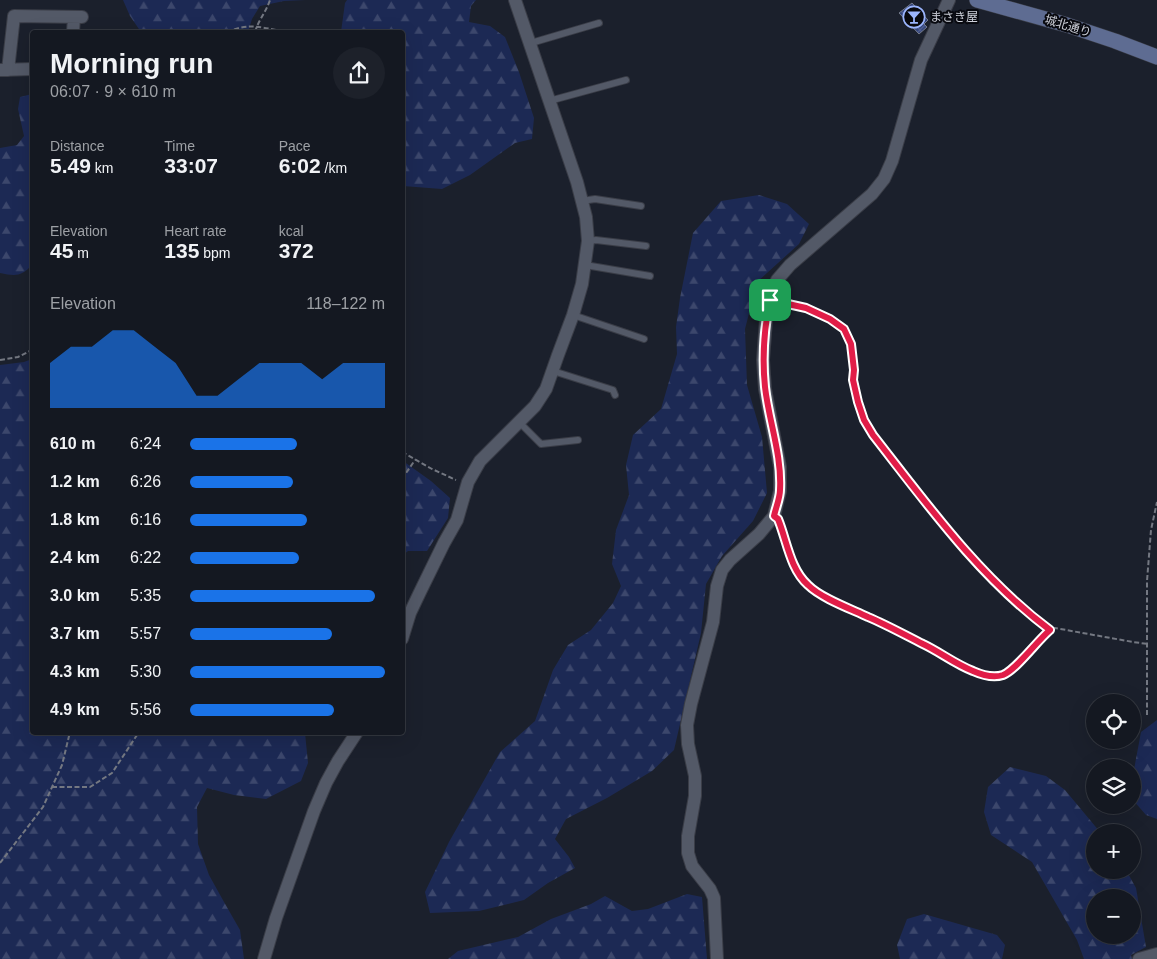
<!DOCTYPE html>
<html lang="en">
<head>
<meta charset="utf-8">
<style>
  body { margin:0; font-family:Helvetica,"Noto Sans JP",sans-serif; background:#1d212a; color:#f1f3f6; height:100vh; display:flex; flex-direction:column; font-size:19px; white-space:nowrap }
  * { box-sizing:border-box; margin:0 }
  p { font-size:16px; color:#9da0a5 }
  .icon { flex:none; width:28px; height:28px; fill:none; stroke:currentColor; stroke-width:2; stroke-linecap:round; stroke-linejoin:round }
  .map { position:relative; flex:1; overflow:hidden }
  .details { position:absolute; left:30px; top:30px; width:375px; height:705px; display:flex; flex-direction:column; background:#141821; border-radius:5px; box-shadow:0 5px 20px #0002,0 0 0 1px #33373f }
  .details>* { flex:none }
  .controls { position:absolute; left:1086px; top:694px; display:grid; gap:10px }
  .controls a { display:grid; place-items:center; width:55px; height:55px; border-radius:50%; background:#141821; box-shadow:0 5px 20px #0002,0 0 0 1px #33373f; font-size:25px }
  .pin { position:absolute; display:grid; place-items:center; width:42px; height:42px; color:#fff; margin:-21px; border-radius:10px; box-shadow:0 2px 8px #0006 }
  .round { display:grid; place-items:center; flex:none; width:52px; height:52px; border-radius:26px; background:#1d212a }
  .head { display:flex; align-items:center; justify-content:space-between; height:85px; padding:0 20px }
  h1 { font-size:28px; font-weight:700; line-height:38px }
  .metrics { display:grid; grid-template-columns:repeat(3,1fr); gap:8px; height:85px; padding:5px 20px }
  .metrics div { display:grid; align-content:center }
  .metrics b { font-size:21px; font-weight:700 }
  .metrics small { font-size:14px; font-weight:400 }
  .metrics p { font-size:14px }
  .chart { height:140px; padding:10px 20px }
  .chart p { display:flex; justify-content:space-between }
  .chart svg { width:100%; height:90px; margin-top:5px; fill:#1a73e8; opacity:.7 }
  ul { padding:0 20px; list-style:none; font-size:16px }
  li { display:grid; grid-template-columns:80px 60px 1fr; align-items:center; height:38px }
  li i { height:12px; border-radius:6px; background:#1a73e8 }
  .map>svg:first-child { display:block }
  .forest { fill:url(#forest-firs); fill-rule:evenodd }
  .building { fill:url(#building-cross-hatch); stroke:#747a8a }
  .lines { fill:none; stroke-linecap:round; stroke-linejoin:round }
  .lane-casing { stroke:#3a3d47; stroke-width:8 }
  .street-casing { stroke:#3a3d47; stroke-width:14 }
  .secondary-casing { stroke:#3a3d47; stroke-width:16 }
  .path { stroke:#747882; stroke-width:2; stroke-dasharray:5 2.5; stroke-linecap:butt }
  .lane { stroke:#535967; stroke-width:6 }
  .street { stroke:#535967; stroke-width:12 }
  .secondary { stroke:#5e6c92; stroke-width:15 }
  .route-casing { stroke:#fff; stroke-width:10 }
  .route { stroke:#e11d48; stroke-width:6 }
  .labels { text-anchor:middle; stroke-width:4; stroke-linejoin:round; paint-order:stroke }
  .poi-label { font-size:12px; fill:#ced1da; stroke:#08090f; text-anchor:start }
  .street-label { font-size:12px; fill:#ced1da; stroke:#08090f }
</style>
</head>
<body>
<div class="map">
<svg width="1157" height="959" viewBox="0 0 1157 959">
  <defs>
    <pattern id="forest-firs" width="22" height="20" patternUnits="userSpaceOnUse" patternTransform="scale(1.25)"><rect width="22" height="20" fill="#1c2954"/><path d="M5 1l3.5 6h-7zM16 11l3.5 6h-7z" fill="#3c476c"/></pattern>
    <pattern id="building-cross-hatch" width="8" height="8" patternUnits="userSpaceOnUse" patternTransform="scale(1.25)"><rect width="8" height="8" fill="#33447c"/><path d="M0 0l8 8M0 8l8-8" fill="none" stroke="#4f5e8e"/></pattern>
  </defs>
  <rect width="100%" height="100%" fill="#1b202c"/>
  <path class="forest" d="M 123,0 L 305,0 L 284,1 L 260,6 L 252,19 L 248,32 L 141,32 L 130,16 Z
    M 347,0 L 476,0 L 471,6 L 469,22 L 490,26 L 505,37 L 519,72 L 534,118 L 532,139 L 515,143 L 470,175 L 442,189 L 403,186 L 402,32 L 341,32 L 345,3 Z
    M 32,94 L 32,265 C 21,277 15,276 0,273 L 0,148 L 17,145 L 24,136 L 18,109 L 20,97 Z
    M 759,195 L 787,204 L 809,224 L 799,244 L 757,282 L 745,329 L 747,385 L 762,437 L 767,493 L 753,521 L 722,556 L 706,584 L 701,633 L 674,750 L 652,771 L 607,798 L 566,819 L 555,839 L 569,857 L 575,868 L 548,883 L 524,900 L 479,911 L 430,913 L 425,892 L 449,842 L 500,752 L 535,721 L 553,670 L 568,645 L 591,630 L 613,603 L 621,586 L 612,564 L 616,530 L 629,495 L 626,465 L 633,435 L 661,409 L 677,354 L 676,327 L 680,298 L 693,233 L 721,201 Z
    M 32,359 L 32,732 L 305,733 L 308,763 L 301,781 L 266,799 L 234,795 L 207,788 L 197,807 L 198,844 L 209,875 L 224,902 L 240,930 L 244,959 L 0,959 L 0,365 L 24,362 Z
    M 403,461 L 431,481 L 450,498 L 448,518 L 427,551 L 408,551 L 403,555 Z
    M 1157,720 L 1157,819 L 1146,815 L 1133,800 L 1133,775 L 1141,732 Z
    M 1010,767 L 1046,776 L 1065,790 L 1100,832 L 1095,832 L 1095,870 L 1126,870 L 1136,888 L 1146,947 L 1131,955 L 1132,959 L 1084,959 L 1077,940 L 1032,862 L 991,835 L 984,812 L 988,787 ZM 1095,898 L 1132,898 L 1132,935 L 1095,935 Z
    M 687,894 L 702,897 L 707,959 L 448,959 L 458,951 L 518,937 L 551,919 L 591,904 L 605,896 L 632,911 L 648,909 Z
    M 924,914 L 997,935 L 1005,945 L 1002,959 L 900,959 L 897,945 L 907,919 Z"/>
  <path class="building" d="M 912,3 L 928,20 L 924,24 L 927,27 L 919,34 L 899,13 Z"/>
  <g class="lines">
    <g class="lane-casing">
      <path id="lane" d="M 531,43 L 599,23
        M 549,101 L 626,80
        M 582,201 L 595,199 L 641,206
        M 588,241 L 596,240 L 646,246
        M 585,265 L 650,276
        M 573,315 L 644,339
        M 553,371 L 613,390 L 615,395
        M 519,422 L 541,444 L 578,440"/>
    </g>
    <g class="street-casing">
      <path id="street" d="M 73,32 L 74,17
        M 0,70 L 32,69
        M 8,70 L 14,16 L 82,17
        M 402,639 L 410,613 L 420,592 L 444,543 L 457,520 L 468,482 L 480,461 L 535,406 L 546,389 L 558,355 L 573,315 L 582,284 L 588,241 L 586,217 L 577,182 L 515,0
        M 264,959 L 276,918 L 314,811 L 326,783 L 338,761 L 357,732
        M 717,959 L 714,898 L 710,889 L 692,866 L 688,853 L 688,836 L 695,796 L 695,776 L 688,744 L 687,725 L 691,704 L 713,622 L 717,586 L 722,570 L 730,560 L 759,534 L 774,516 L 780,491 L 780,467 L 765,389 L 763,360 L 766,320 L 770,300 L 777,280 L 790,265 L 872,194 L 884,179 L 892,161 L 921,60 L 949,0
        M 1139,959 L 1157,954"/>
    </g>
    <g class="secondary-casing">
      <path id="secondary" d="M 977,0 L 1067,25 L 1115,41 L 1157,57"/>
    </g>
    <path class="path" d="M 227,32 C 247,24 256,26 276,30 L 278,32
      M 255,32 C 258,21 266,12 270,0
      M 782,303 C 803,308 827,313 843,328 C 852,338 853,356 853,369 C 853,373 853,377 853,381 C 856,400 864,419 873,435 C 927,504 979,577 1049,630
      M 0,360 L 18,357 L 32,350
      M 402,452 L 432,469 L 456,480
      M 402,479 L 415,460
      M 781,525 C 789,545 792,568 807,584 C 818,596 842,605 857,612 C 882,623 908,635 932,648 C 947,657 960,667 976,672 C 983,675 993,678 1002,675 C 1021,670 1034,635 1055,628 L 1133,642 L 1148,644
      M 1147,715 L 1147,581 L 1151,530 L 1157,502
      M 52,787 L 90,787 L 112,773 L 139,732
      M 0,863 L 43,807 L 62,765 L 70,732"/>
    <use href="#lane" class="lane"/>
    <use href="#street" class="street"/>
    <use href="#secondary" class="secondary"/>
  </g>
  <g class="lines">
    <g class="route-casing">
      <path id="route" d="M 770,300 L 806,308 L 830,319 L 844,329 L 851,344 L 854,370 L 853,380 L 858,402 L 864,420 L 873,435 C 927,504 979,577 1050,630 C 1037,641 1016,670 1003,675 C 994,678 982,675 973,671 C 955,664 940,652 923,644 C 905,635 887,625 868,617 C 851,609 821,598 808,585 C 790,569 787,541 778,519 L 774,516 C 776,507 780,498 780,490 C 782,455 769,422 765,387 C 762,358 764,329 770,300 Z"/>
    </g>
    <use href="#route" class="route"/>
  </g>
  <defs>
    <g id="bar-ring" transform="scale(1.125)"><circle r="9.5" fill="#08090f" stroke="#9bb5fd" stroke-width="1.5"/><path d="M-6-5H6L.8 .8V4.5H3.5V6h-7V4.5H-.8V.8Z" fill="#9bb5fd"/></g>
  </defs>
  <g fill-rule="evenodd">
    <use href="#bar-ring" x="914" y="17"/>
  </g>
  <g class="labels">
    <g class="poi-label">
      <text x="930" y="21">まさき屋</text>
    </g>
    <g class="street-label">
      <text transform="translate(1068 26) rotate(17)" y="4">城北通り</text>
    </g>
  </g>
</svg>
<div class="controls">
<a><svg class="icon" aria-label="locate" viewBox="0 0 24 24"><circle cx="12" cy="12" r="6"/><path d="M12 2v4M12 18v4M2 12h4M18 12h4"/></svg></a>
<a><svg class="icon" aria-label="layers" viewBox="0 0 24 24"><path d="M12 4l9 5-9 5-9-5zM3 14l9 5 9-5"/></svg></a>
<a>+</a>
<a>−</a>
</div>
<div class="pin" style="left:770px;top:300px;background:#1e9e55"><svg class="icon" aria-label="arrive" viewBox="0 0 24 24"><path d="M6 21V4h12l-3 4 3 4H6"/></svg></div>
<section class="details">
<div class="head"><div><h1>Morning run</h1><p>06:07 · 9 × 610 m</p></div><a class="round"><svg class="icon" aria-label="share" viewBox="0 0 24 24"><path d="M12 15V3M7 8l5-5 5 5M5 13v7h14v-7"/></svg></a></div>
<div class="metrics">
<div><p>Distance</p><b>5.49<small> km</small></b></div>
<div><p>Time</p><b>33:07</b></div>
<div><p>Pace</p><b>6:02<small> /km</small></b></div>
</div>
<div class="metrics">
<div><p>Elevation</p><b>45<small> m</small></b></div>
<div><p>Heart rate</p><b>135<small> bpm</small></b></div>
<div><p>kcal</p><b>372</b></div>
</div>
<div class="chart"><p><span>Elevation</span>118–122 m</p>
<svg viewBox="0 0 160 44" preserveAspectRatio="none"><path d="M0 44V22L10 14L20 14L30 6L40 6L50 14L60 22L70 38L80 38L90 30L100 22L110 22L120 22L130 30L140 22L150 22L160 22V44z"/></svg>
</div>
<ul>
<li><b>610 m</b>6:24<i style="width:55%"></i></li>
<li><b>1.2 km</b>6:26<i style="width:53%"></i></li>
<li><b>1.8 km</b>6:16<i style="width:60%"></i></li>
<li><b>2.4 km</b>6:22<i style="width:56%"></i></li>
<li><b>3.0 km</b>5:35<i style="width:95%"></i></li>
<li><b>3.7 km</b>5:57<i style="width:73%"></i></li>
<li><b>4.3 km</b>5:30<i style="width:100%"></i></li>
<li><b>4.9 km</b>5:56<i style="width:74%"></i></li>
</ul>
</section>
</div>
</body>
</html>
